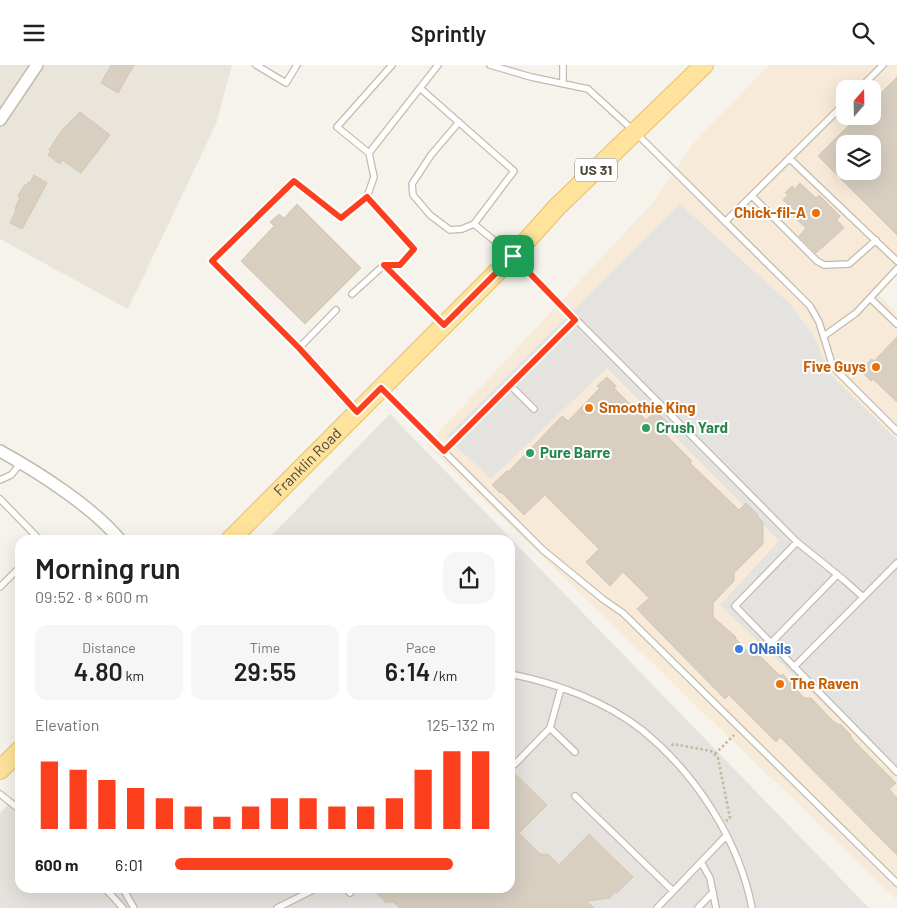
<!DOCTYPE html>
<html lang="en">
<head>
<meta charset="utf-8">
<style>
  body { margin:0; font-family:Barlow,sans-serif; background:#f6f6f6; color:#202124; height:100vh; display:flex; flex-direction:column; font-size:19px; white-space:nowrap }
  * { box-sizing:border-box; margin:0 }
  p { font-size:16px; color:#757577 }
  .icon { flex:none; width:28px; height:28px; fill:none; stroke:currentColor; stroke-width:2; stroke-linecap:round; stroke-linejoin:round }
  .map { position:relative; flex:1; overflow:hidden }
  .side { position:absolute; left:15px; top:470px; width:500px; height:358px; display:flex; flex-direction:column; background:#fff; border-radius:15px; box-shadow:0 5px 20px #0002 }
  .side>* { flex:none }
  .needle { width:32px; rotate:20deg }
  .tools { position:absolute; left:836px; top:15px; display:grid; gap:10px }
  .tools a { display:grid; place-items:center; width:45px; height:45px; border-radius:10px; background:#fff; box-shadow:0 5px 20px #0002; font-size:25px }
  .pin { position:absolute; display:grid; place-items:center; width:42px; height:42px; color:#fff; margin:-21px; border-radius:10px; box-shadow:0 2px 8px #0006 }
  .round { display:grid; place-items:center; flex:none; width:52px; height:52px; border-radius:15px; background:#f6f6f6 }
  .head { display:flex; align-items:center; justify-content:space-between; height:85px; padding:0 20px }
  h1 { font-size:28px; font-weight:600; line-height:38px }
  .figures { display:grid; grid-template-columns:repeat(3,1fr); gap:8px; height:85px; padding:5px 20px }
  .figures div { display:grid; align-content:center; border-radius:12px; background:#f6f6f6; text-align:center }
  .figures b { font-size:25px; font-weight:600 }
  .figures small { font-size:14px; font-weight:400 }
  .figures p { font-size:14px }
  .chart { height:140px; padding:10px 20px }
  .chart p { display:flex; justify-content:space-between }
  .chart svg { width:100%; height:90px; margin-top:5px; stroke:#fc3f1d; stroke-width:6 }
  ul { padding:0 20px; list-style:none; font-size:16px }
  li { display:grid; grid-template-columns:80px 60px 1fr; align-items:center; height:38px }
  li i { height:12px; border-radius:6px; background:#fc3f1d }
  header { display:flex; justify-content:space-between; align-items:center; height:65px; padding:0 20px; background:#fff; font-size:22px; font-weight:600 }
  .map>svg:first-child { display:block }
  .residential { fill:#eae5da }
  .commercial { fill:#f7ead8; fill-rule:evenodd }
  .industrial { fill:#e6e2dd }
  .parking { fill:#e5e3e0 }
  .building { fill:#d8cfc1; stroke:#d3c7b4; fill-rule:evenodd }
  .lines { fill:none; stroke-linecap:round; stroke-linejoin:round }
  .service-casing { stroke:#c2bbae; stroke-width:8 }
  .minor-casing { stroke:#c2bbae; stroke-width:14 }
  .primary-casing { stroke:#e6c16a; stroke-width:20 }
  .path { stroke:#c4b79f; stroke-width:2.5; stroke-dasharray:2.5 2.5; stroke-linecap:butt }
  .service { stroke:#fff; stroke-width:5.5 }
  .minor { stroke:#fff; stroke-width:11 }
  .primary { stroke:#ffe39c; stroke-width:18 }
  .route-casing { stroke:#fff; stroke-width:10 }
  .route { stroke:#fc3f1d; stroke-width:6 }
  .food-dot { fill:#e8710a; stroke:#fff; stroke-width:2 }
  .leisure-dot { fill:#2e9e5b; stroke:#fff; stroke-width:2 }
  .shop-dot { fill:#3f7fe0; stroke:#fff; stroke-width:2 }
  .labels { text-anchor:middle; stroke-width:4; stroke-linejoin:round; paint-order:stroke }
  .shield { fill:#fff; stroke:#817c74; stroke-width:1 }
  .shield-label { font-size:14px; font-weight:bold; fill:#4b4439 }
  .food-label { font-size:15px; font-weight:bold; fill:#c56008; stroke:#fff; text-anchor:end }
  .leisure-label { font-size:15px; font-weight:bold; fill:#27864d; stroke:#fff; text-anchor:start }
  .street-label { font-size:15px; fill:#4b4439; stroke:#fff }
  .shop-label { font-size:15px; font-weight:bold; fill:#366cbe; stroke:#fff; text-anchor:start }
</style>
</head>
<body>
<header><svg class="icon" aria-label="menu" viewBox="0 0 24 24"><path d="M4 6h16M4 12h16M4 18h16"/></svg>Sprintly<svg class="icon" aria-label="search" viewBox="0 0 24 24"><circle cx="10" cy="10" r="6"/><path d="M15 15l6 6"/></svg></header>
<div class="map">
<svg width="897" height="843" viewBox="0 0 897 843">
  <rect width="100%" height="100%" fill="#f6f3ec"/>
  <path class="residential" d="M 0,0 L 232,0 L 216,59 L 128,244 L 0,174 Z"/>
  <path class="commercial" d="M 769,0 L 897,0 L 897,211 L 879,230 L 897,250 L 897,835 L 427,380 L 656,134 L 693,79 ZM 845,24 L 872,24 L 872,51 L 845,51 ZM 845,79 L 872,79 L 872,106 L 845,106 Z"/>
  <path class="industrial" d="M 390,349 L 869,843 L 0,843 L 0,748 L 20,728 L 20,822 L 510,822 L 510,475 L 267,475 Z"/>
  <path class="parking" d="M 680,139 L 790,239 L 814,271 L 830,309 L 897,375 L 897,709 L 720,540 L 779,476 L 607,303 L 491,414 L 446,372 Z"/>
  <path class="building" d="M 111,0 L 134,0 L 118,28 L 101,18 Z
    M 897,12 L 897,170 L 818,91 L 858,51 L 872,51 L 872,37 ZM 845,79 L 872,79 L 872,106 L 845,106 Z
    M 80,47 L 110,70 L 81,108 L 62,95 L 60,99 L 48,90 L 51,86 L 49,85 L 62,65 Z
    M 34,110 L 47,118 L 22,164 L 10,158 L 16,145 L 15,144 L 20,132 L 18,131 L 25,119 L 27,120 L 28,117 L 30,118 Z
    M 800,118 L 816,133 L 819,130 L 840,151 L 837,155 L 844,163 L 816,188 L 799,171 L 806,163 L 792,150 L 796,147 L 783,135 L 788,130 L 785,128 L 792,121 L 795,124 Z
    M 297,139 L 361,203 L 305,259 L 241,196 L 274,161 L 270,157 L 279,149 L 284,153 Z
    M 897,272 L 897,337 L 873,314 L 871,316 L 860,305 L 872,294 L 874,296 Z
    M 607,312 L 616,321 L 614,323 L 646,355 L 656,346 L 670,360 L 663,367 L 692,396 L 690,398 L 739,445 L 746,438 L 758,450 L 757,451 L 763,457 L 763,479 L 734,508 L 734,516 L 713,538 L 713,552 L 736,572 L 735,573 L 752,591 L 760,591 L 776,607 L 781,611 L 783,609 L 804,633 L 811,633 L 833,656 L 839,660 L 840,659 L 851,670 L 850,671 L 855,677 L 896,718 L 889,724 L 897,733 L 897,790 L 780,672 L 776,677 L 729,630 L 725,634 L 665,573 L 637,544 L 649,533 L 623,507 L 610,521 L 586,497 L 599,484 L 545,430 L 524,450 L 501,427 L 500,428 L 492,420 L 507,406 L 508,407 L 562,351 L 568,356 L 600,323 L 597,321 Z
    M 510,704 L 547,740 L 519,768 L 540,789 L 549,790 L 559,800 L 589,769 L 633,812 L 617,828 L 615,827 L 610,833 L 587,836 L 594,843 L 400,843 L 393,837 L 385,837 L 371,822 L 510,822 Z"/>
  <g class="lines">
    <g class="service-casing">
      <path id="service" d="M 256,0 L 286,18 L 297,0
        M 392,0 L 337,62 L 369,88 L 438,0
        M 490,0 L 531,12 L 588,24 L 635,67 L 810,241 L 819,257 L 833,302 L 897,366
        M 563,19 L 563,0
        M 420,23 L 514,106 L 474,159 L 513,191 L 797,477 L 844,515 L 863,532
        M 859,24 L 883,0
        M 459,57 L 431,90 L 412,119 L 413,130 L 430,150 L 450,165 L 462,164 L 474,159
        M 369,88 L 374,112 L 367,132 L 414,184 L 400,200 L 384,200 L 444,259
        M 789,93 L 897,196
        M 752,131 L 817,196 L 824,200 L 849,199 L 876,175
        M 725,157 L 845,38
        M 352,229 L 384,200
        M 871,234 L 897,259
        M 824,271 L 856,248 L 897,204
        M 299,283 L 336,245
        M 510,320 L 534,344
        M 382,325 L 543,485 L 604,535 L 623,548 L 897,818
        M 356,346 L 299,283 L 212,196 L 295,116 L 341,153 L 367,132
        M 444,386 L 575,255
        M 0,415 L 11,410 L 21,398
        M 0,434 L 40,475
        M 797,477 L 735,541 L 897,707
        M 0,522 L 20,502
        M 771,578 L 837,510
        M 794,602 L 897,498
        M 510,609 C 556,618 605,636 642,665 C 696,709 739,775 752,843
        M 550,663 L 561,623
        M 515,699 L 550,663 L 575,687
        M 0,729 L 20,745
        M 575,731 L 673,826
        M 701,797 L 710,813 L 716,843
        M 104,822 L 123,843
        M 122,822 L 134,843
        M 344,822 L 350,828
        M 277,843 L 319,822
        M 657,843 L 726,771
        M 698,843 L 713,827"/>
    </g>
    <g class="minor-casing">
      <path id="minor" d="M 0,55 L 37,0
        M 0,386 C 38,407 93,442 120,475"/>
    </g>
    <g class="primary-casing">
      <g id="primary">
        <path id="s1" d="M 230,475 L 513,191 L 557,142 L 704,0"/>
        <path d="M 0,705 L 20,685"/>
      </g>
    </g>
    <path class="path" d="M 672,681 L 673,679 L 711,686 L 718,693 L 730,753 L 726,756
      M 715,689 L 734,670"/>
    <use href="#service" class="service"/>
    <use href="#minor" class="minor"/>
    <use href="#primary" class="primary"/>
  </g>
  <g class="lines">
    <g class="route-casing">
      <path id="route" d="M 294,116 L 341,153 L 367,132 L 414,184 L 400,200 L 384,200 L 444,260 L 513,191 L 575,255 L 444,386 L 381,323 L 357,347 L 299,283 L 212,196 Z"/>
    </g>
    <use href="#route" class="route"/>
  </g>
  <g class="food-dot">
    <circle cx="816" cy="148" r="5"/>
    <circle cx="876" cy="302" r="5"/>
    <circle cx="589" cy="343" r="5"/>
    <circle cx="780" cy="619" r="5"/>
  </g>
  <g class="leisure-dot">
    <circle cx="646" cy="363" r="5"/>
    <circle cx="530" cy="388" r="5"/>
  </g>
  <circle class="shop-dot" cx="739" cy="584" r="5"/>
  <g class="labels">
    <rect class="shield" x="575" y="93.5" width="42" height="23" rx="4"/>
    <g class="shield-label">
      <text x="596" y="110">US 31</text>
    </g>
    <g class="food-label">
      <text x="806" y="153">Chick-fil-A</text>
      <text x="866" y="307">Five Guys</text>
      <text x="599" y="348" text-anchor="start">Smoothie King</text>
      <text x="790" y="624" text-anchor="start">The Raven</text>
    </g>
    <g class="leisure-label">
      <text x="656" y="368">Crush Yard</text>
      <text x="540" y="393">Pure Barre</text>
    </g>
    <g class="street-label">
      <text dy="5" stroke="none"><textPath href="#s1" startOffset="110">Franklin Road</textPath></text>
    </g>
    <g class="shop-label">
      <text x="749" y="589">ONails</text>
    </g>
  </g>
</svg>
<div class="tools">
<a><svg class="needle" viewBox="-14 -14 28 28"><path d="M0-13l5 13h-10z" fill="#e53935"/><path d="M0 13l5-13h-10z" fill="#757577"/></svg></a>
<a><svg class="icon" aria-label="layers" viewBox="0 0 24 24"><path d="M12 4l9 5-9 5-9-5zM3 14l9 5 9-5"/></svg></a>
</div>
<div class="pin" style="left:513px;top:191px;background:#1e9e55"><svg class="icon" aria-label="arrive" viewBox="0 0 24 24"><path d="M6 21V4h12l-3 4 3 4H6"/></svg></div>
<section class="side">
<div class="head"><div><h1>Morning run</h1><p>09:52 · 8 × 600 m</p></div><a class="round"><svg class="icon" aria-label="share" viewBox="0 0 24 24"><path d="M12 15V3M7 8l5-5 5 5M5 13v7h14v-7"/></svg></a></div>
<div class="figures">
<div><p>Distance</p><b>4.80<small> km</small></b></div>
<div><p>Time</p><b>29:55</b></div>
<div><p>Pace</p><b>6:14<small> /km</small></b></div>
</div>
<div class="chart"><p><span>Elevation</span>125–132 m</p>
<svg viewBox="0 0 160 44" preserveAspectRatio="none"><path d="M5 44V11M15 44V15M25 44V20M35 44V24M45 44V29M55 44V33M65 44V38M75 44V33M85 44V29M95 44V29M105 44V33M115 44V33M125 44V29M135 44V15M145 44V6M155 44V6"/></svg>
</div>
<ul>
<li><b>600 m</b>6:01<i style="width:87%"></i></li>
</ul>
</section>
</div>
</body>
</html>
